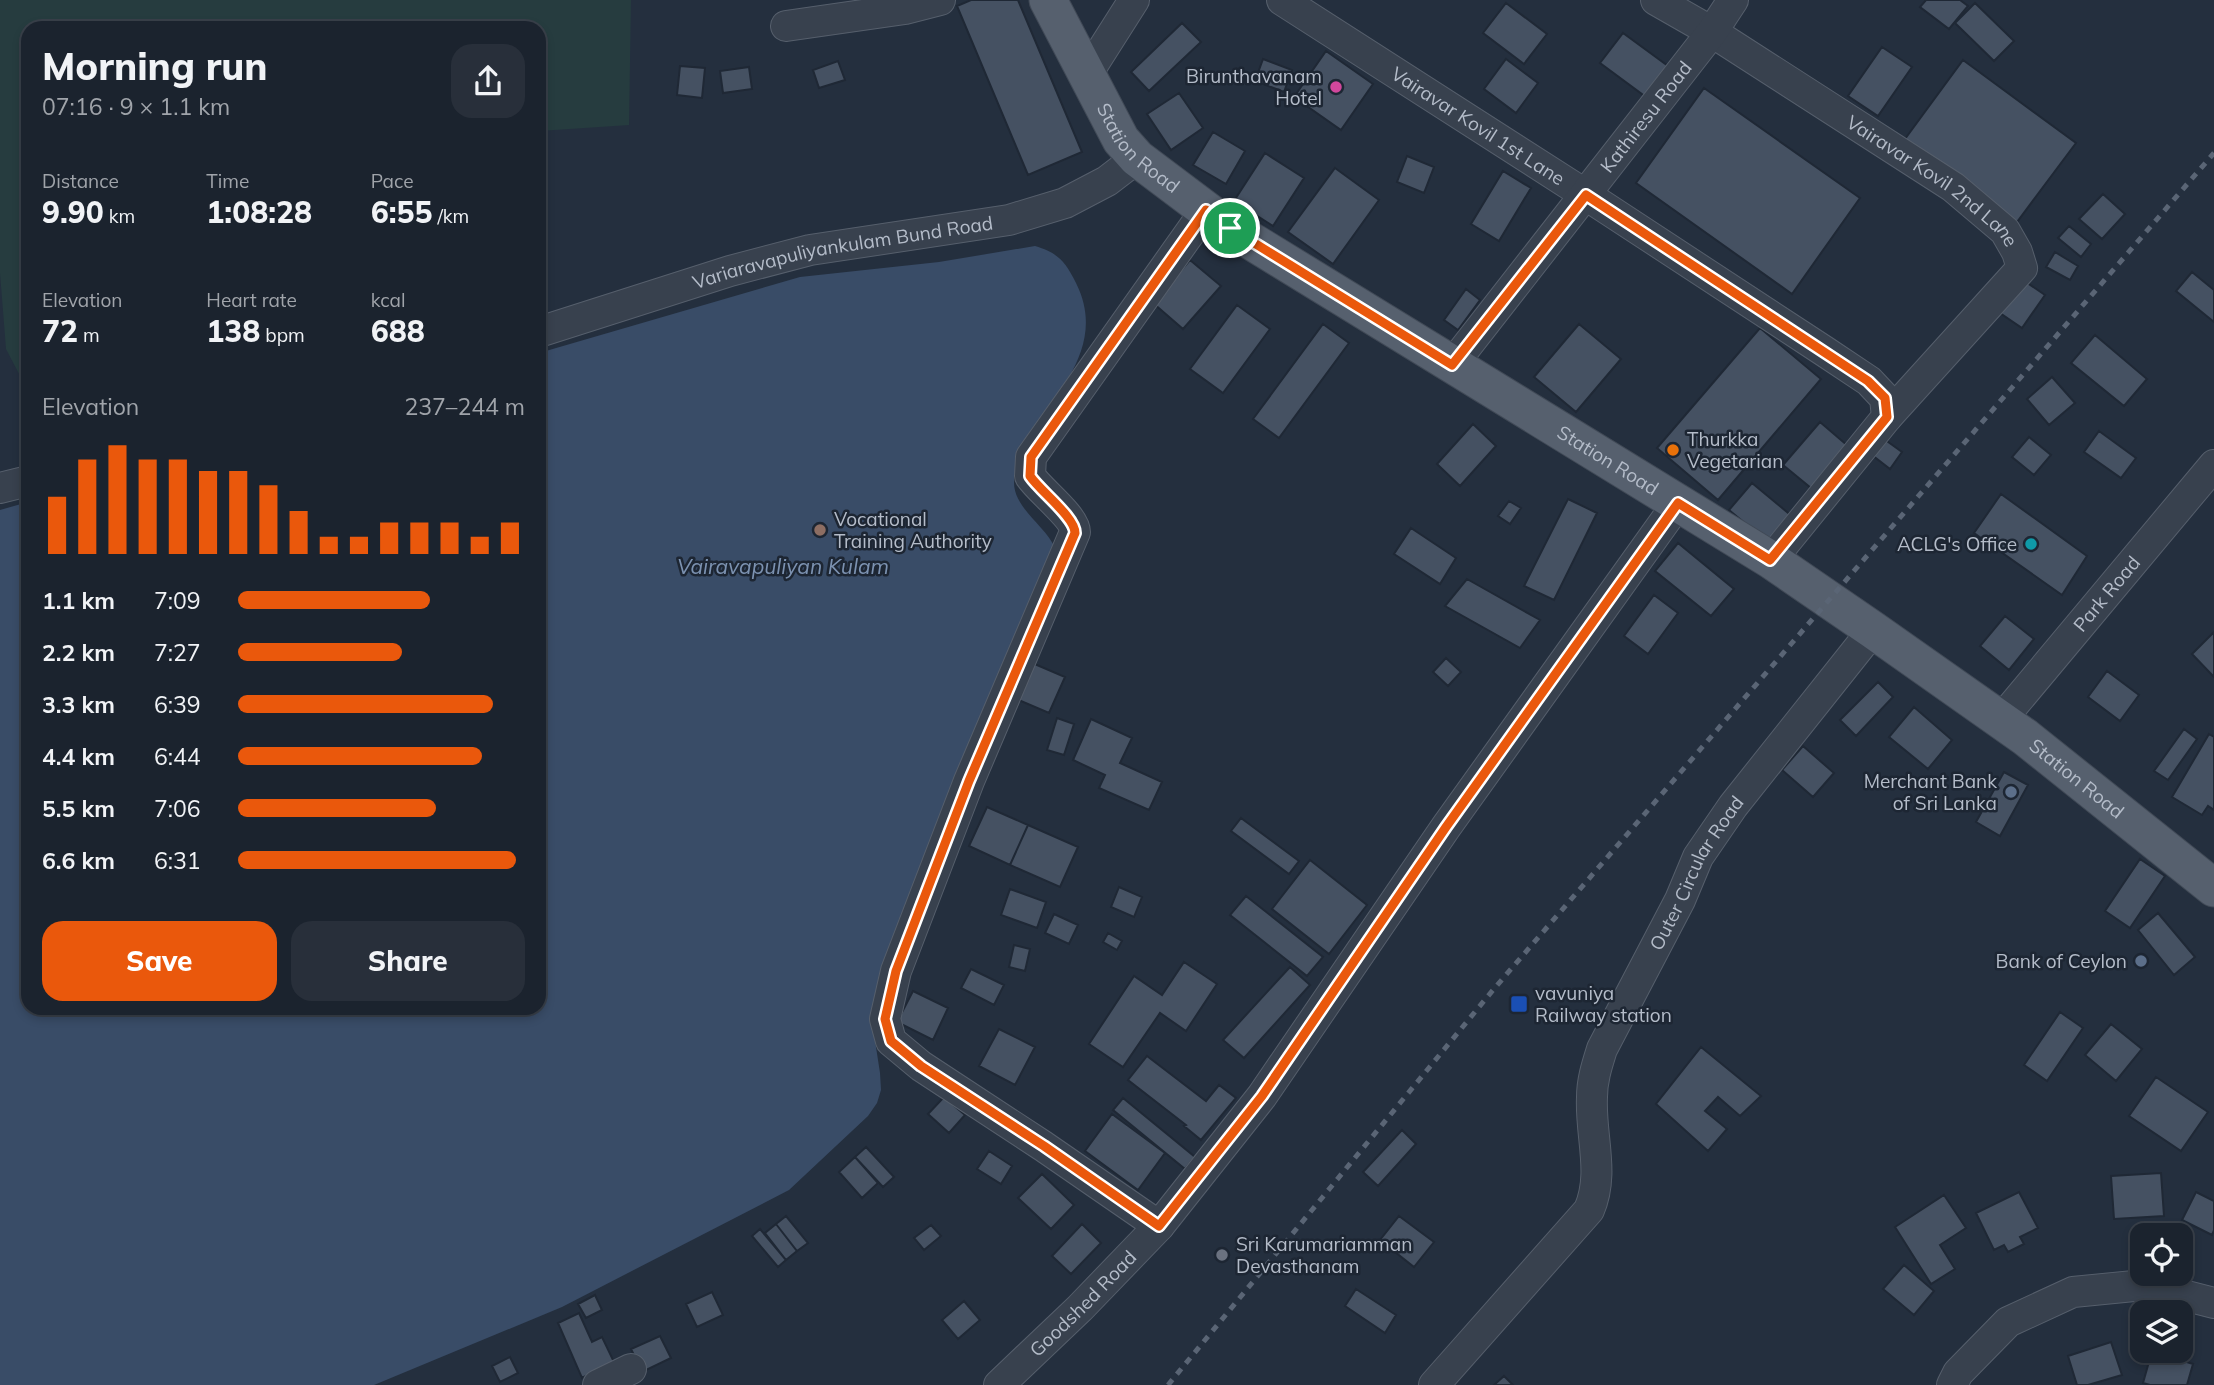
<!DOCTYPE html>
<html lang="en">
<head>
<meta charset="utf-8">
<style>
  body { margin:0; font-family:Mulish,sans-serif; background:#282f3a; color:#f1f3f6; height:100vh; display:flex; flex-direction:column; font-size:26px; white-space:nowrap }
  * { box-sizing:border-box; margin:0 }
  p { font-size:23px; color:#a0a4aa }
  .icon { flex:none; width:38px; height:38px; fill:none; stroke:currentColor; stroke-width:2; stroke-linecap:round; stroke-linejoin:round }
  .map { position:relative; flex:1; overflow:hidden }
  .sheet { position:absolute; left:21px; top:21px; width:525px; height:994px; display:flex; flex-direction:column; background:#1b232e; border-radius:21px; box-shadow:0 4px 10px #0003,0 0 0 2px #39404a }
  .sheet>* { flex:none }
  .controls { position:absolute; left:2130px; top:1223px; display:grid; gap:14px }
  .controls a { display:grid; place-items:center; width:63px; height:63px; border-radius:14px; background:#1b232e; box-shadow:0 4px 10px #0003,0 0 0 2px #39404a; font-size:35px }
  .pin { position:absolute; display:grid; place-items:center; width:60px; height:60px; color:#fff; margin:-30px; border:4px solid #fff; border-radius:50%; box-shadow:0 2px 7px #0007 }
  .round { display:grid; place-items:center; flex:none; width:74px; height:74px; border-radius:21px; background:#282f3a }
  .headline { display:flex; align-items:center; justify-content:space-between; height:119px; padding:0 21px }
  h1 { font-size:38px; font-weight:800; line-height:52px }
  .stats { display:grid; grid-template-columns:repeat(3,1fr); gap:10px; height:119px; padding:7px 21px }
  .stats div { display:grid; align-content:center }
  .stats b { font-size:30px; font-weight:800 }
  .stats small { font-size:19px; font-weight:400 }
  .stats p { font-size:19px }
  .chart { height:196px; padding:14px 21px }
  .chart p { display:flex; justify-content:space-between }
  .chart svg { width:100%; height:126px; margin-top:7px; stroke:#ea580c; stroke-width:6 }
  .cta { display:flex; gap:14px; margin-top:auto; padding:14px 21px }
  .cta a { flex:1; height:80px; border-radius:21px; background:#ea580c; color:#fff; font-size:28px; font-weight:800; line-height:80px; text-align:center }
  .cta a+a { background:#282f3a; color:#f1f3f6 }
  ul { padding:0 21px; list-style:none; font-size:23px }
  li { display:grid; grid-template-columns:112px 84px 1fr; align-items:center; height:52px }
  li i { height:18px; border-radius:9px; background:#ea580c }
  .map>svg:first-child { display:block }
  .green { fill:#263c3f }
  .water { fill:#394c67 }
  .building { fill:#455162; stroke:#1f2835; stroke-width:2 }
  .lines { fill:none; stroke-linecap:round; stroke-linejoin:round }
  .minor-casing { stroke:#565f6c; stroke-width:32 }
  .major-casing { stroke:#414a57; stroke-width:39 }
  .minor { stroke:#38414e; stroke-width:30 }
  .major { stroke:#56606e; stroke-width:37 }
  .rail { stroke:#5a6575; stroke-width:5; stroke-dasharray:7 7; stroke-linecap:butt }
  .route-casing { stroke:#fff; stroke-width:14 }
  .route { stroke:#ea580c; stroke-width:9 }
  .hotel-dot { fill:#d1479c; stroke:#1d2633; stroke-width:2.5 }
  .food-dot { fill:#e8710a; stroke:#1d2633; stroke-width:2.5 }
  .education-dot { fill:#8d6e63; stroke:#1d2633; stroke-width:2.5 }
  .culture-dot { fill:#0f9aa8; stroke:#1d2633; stroke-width:2.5 }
  .service-dot { fill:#5c6f8a; stroke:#1d2633; stroke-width:2.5 }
  .transit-dot { fill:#1a4fb4; stroke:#1d2633; stroke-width:2.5 }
  .worship-dot { fill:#6b7280; stroke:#1d2633; stroke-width:2.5 }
  .labels { text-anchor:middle; stroke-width:5; stroke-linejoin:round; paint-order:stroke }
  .poi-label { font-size:19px; fill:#b4bcc9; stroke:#1d2633; text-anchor:end }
  .street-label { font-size:19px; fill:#b4bcc9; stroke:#1d2633 }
  .water-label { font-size:21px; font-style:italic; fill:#7c92b1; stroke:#1d2633 }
</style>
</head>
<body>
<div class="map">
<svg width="2214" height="1385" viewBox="0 0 2214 1385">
  <rect width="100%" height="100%" fill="#242f3e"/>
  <path class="green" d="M 0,0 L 631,0 L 629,125 L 539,131 L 539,28 L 28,28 L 28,391 L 6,349 L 0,273 Z"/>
  <path class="water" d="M 1035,246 C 1058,253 1065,261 1076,283 C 1105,341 1064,384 1033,432 C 1025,446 1014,464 1014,481 C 1013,508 1045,525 1055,548 L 908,898 L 883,967 L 872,1021 L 880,1073 L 881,1090 L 877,1103 L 868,1116 L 789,1190 L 562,1307 L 374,1385 L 0,1385 L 0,510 L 28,502 L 28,1008 L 539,1008 L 539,353 L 800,277 L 939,262 Z"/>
  <path class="building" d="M 971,0 L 1018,0 L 1082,152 L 1028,175 L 957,6 Z
    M 1926,0 L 1960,0 L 1968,6 L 1949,29 L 1920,7 Z
    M 1506,3 L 1547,34 L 1524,64 L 1483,33 Z
    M 1975,3 L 2014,41 L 1994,61 L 1955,23 Z
    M 1182,23 L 1201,42 L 1149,91 L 1131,72 Z
    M 1623,33 L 1668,66 L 1646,97 L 1600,63 Z
    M 1882,47 L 1912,67 L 1878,116 L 1848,96 Z
    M 1326,51 L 1373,84 L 1341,130 L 1294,97 Z
    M 1263,59 L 1292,70 L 1284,92 L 1255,81 Z
    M 1506,59 L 1538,83 L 1516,113 L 1484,89 Z
    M 1963,60 L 2076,143 L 2017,222 L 1905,139 Z
    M 838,61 L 845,80 L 819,88 L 813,70 Z
    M 680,66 L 705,68 L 702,98 L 677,95 Z
    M 749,67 L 752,89 L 723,93 L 720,71 Z
    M 1704,88 L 1860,198 L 1792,294 L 1636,183 Z
    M 1179,93 L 1203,128 L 1171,150 L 1147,114 Z
    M 1213,132 L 1245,151 L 1226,184 L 1193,165 Z
    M 1265,153 L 1304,178 L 1273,226 L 1234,201 Z
    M 1407,156 L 1434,167 L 1424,193 L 1397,182 Z
    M 1335,168 L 1379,200 L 1333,264 L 1288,232 Z
    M 1503,171 L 1531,188 L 1499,241 L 1471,224 Z
    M 2103,194 L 2125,214 L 2102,239 L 2079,219 Z
    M 2069,226 L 2091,244 L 2081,257 L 2058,238 Z
    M 2055,252 L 2078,266 L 2070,280 L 2046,267 Z
    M 1190,260 L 1221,286 L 1183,329 L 1153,303 Z
    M 2192,272 L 2214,290 L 2214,322 L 2176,291 Z
    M 2020,278 L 2045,295 L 2022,328 L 1997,311 Z
    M 1466,289 L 1480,300 L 1458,330 L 1444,320 Z
    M 1237,305 L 1270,329 L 1223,393 L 1190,369 Z
    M 1323,324 L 1349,343 L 1279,438 L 1253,419 Z
    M 1579,324 L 1621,359 L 1576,412 L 1534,377 Z
    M 1760,328 L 1821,379 L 1718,500 L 1657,448 Z
    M 2095,335 L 2147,379 L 2124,406 L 2071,363 Z
    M 2052,377 L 2075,403 L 2049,425 L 2027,399 Z
    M 1820,422 L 1848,446 L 1811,488 L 1783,465 Z
    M 1473,424 L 1496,446 L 1460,486 L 1437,464 Z
    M 2099,431 L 2136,458 L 2121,478 L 2084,452 Z
    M 2029,437 L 2051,455 L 2034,475 L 2012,457 Z
    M 1884,439 L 1902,452 L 1890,469 L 1872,455 Z
    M 1752,483 L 1799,522 L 1776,549 L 1729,510 Z
    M 2001,494 L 2087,556 L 2062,595 L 1974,533 Z
    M 1568,499 L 1597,513 L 1554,600 L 1524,586 Z
    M 1509,501 L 1521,508 L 1510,524 L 1498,516 Z
    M 1411,528 L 1456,558 L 1440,584 L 1394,554 Z
    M 1678,543 L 1734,589 L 1711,616 L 1655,571 Z
    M 1467,579 L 1540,620 L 1520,648 L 1445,606 Z
    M 1654,595 L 1678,613 L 1648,654 L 1624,636 Z
    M 2005,616 L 2034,639 L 2009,670 L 1980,646 Z
    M 2214,632 L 2214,677 L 2192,654 Z
    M 1446,658 L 1461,672 L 1448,686 L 1433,672 Z
    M 1030,662 L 1065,677 L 1049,713 L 1014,698 Z
    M 2107,671 L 2139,695 L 2120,721 L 2088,697 Z
    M 1878,682 L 1893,697 L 1856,736 L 1840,720 Z
    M 1914,707 L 1952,740 L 1928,769 L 1889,737 Z
    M 1057,718 L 1074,724 L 1064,755 L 1047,750 Z
    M 1091,719 L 1132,738 L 1120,763 L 1162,782 L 1149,810 L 1099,788 L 1105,775 L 1073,760 Z
    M 2184,729 L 2197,739 L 2168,780 L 2154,771 Z
    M 2209,734 L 2214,737 L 2214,810 L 2208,806 L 2202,815 L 2172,797 Z
    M 1803,746 L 1834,773 L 1813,797 L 1782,770 Z
    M 2004,772 L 2028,785 L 2000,836 L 1976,822 Z
    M 987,807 L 1028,825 L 1010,865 L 969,846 Z
    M 1241,818 L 1299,861 L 1289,874 L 1231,831 Z
    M 1028,825 L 1078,847 L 1060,887 L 1010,865 Z
    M 2140,859 L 2165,876 L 2130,928 L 2105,911 Z
    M 1310,860 L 1367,905 L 1329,954 L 1272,909 Z
    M 1119,887 L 1142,897 L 1134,917 L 1111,907 Z
    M 1010,889 L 1046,902 L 1037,928 L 1001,915 Z
    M 1246,896 L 1323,957 L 1307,976 L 1230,915 Z
    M 2158,913 L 2195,957 L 2174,975 L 2138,930 Z
    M 1054,914 L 1078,925 L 1069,944 L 1045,933 Z
    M 1108,933 L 1122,941 L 1117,950 L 1103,942 Z
    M 1014,945 L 1030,949 L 1025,971 L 1009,967 Z
    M 1184,962 L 1217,984 L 1186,1031 L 1160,1013 L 1123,1067 L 1089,1044 L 1134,976 L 1162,995 Z
    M 1290,967 L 1310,985 L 1244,1058 L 1223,1040 Z
    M 971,969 L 1004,985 L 994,1005 L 961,988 Z
    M 913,991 L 948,1008 L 933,1040 L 897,1022 Z
    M 2060,1012 L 2083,1028 L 2047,1081 L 2024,1065 Z
    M 2111,1024 L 2142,1049 L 2116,1081 L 2085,1055 Z
    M 999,1029 L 1035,1047 L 1015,1085 L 979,1066 Z
    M 1701,1047 L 1761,1096 L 1740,1116 L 1718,1097 L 1705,1111 L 1727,1129 L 1708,1151 L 1656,1104 Z
    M 1147,1056 L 1206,1101 L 1219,1085 L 1236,1098 L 1201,1140 L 1184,1126 L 1186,1125 L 1128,1080 Z
    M 2156,1077 L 2208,1112 L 2181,1151 L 2129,1116 Z
    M 944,1097 L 965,1115 L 949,1133 L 928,1114 Z
    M 1123,1098 L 1195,1157 L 1185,1169 L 1113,1110 Z
    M 1112,1114 L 1165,1153 L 1138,1190 L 1085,1151 Z
    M 1402,1130 L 1416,1144 L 1378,1186 L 1363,1172 Z
    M 866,1147 L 894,1177 L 883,1187 L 855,1157 Z
    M 989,1151 L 1012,1166 L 1001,1184 L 977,1169 Z
    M 855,1157 L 878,1183 L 862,1198 L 839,1172 Z
    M 2161,1173 L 2164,1216 L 2114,1219 L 2111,1176 Z
    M 1042,1174 L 1074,1205 L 1051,1229 L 1018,1198 Z
    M 2019,1192 L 2038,1228 L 2020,1237 L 2024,1244 L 2008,1252 L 2004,1245 L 1994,1250 L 1976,1213 Z
    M 2196,1192 L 2214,1201 L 2214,1230 L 2212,1235 L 2182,1220 Z
    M 1944,1195 L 1966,1228 L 1940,1245 L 1955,1269 L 1931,1284 L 1895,1227 Z
    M 786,1216 L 808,1243 L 797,1251 L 776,1224 Z
    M 1399,1216 L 1434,1242 L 1414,1267 L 1380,1240 Z
    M 776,1224 L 797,1251 L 786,1260 L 765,1233 Z
    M 1082,1224 L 1101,1243 L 1071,1274 L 1052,1256 Z
    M 931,1225 L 941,1236 L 924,1250 L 914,1238 Z
    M 760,1229 L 786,1260 L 778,1267 L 752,1236 Z
    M 1904,1265 L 1934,1291 L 1914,1315 L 1883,1289 Z
    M 1356,1289 L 1396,1315 L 1385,1333 L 1345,1306 Z
    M 712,1292 L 723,1315 L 697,1327 L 686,1304 Z
    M 595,1295 L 602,1310 L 586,1318 L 578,1304 Z
    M 964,1301 L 980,1320 L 958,1339 L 942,1320 Z
    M 579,1313 L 592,1342 L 602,1337 L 614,1362 L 582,1378 L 558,1323 Z
    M 660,1336 L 671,1358 L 642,1372 L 631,1349 Z
    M 2111,1342 L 2122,1375 L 2088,1385 L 2077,1385 L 2068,1356 Z
    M 2152,1351 L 2193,1364 L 2187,1385 L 2150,1385 L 2143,1383 Z
    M 510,1357 L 518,1373 L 500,1382 L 492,1366 Z
    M 1504,1376 L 1513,1385 L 1494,1385 Z"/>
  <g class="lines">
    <g class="minor-casing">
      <g id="minor">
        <path id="s1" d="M 1282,0 L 1586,195 L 1824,351 L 1869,381 L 1885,398 L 1887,417 L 1771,560"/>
        <path id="s2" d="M 1656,0 L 1712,32 L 1953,187 L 2005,231 L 2017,252 L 2022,268 L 1887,417"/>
        <path d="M 786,26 L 905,9 L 940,0"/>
        <path d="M 1087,74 L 1134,0"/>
        <path id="s3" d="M 539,332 L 730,271 L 810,250 L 1009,220 L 1065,203 L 1107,181 L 1137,158"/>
        <path id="s4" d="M 1452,365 L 1712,32 L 1733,0"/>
        <path d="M 0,488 L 28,481"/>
        <path id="s5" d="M 2000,721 L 2214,465"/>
        <path d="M 1159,1226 L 1043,1146 L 921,1066 L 891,1041 L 885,1019 L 896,971 L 969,781 L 1075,532 C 1075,517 1040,491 1030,476 L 1031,457 L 1206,210"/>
        <path d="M 598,1385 L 631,1369"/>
        <path id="s6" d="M 999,1385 L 1080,1308 L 1159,1226 L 1262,1096 L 1446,827 L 1678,503"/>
        <path id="s7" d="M 1434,1385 L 1589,1210 C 1605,1173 1590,1136 1592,1097 C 1592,1080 1597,1065 1602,1049 L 1680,900 L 1698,857 L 1733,806 L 1873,630"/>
        <path d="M 1952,1385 L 1958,1373 L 2008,1322 L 2073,1292 L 2144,1285 L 2214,1303"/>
      </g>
    </g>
    <g class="major-casing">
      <g id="major">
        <path id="s8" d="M 1048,0 L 1121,140 L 1137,158 L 1230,228 L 1771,560 L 1873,630 L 2025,737 L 2214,888"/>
      </g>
    </g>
    <use href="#minor" class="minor"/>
    <use href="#major" class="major"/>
    <path class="rail" d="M 1168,1385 L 1493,990 L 2214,153"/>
  </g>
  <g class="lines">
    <g class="route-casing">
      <path id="route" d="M 1586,195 L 1868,381 L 1885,398 L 1887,417 L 1770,560 L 1678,503 L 1446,827 L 1262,1096 L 1159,1226 L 1044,1146 L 921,1066 L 891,1041 L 885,1019 L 896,971 L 969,781 L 1075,533 C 1075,517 1040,491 1030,476 L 1031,457 L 1206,210 L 1230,228 L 1452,365 Z"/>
    </g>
    <use href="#route" class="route"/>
  </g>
  <circle class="hotel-dot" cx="1336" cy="87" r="7"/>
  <circle class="food-dot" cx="1673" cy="450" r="7"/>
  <circle class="education-dot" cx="820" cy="530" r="7"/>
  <circle class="culture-dot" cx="2031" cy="544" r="7"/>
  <g class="service-dot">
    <circle cx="2011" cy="792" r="7"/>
    <circle cx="2141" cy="961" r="7"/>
  </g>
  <rect class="transit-dot" x="1510" y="995" width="18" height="18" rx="3.5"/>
  <circle class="worship-dot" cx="1222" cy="1255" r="7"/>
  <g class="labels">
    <g class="poi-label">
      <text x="1322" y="83">Birunthavanam<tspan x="1322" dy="22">Hotel</tspan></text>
      <text x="1687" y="446" text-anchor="start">Thurkka<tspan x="1687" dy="22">Vegetarian</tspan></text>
      <text x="834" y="526" text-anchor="start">Vocational<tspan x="834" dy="22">Training Authority</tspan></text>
      <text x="2017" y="551">ACLG's Office</text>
      <text x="1997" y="788">Merchant Bank<tspan x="1997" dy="22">of Sri Lanka</tspan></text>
      <text x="2127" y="968">Bank of Ceylon</text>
      <text x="1535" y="1000" text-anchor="start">vavuniya<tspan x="1535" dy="22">Railway station</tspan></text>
      <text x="1236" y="1251" text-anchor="start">Sri Karumariamman<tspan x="1236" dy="22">Devasthanam</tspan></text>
    </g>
    <g class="street-label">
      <text dy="7" stroke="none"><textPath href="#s4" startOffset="315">Kathiresu Road</textPath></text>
      <text dy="7" stroke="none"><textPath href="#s1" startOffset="233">Vairavar Kovil 1st Lane</textPath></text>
      <text dy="7" stroke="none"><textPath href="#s8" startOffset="175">Station Road</textPath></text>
      <text dy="7" stroke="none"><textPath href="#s2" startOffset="331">Vairavar Kovil 2nd Lane</textPath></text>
      <text dy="7" stroke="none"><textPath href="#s3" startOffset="315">Variaravapuliyankulam Bund Road</textPath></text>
      <text dy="7" stroke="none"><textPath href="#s8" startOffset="742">Station Road</textPath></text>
      <text dy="7" stroke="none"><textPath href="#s5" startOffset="166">Park Road</textPath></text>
      <text dy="7" stroke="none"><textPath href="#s8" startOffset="1309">Station Road</textPath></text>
      <text dy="7" stroke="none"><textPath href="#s7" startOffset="597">Outer Circular Road</textPath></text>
      <text dy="7" stroke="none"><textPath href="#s6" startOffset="117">Goodshed Road</textPath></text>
    </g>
    <g class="water-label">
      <text x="783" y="574">Vairavapuliyan Kulam</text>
    </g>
  </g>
</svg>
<div class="controls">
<a><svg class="icon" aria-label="locate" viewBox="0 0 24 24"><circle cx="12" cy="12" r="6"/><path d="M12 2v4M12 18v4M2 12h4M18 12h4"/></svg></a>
<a><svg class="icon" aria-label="layers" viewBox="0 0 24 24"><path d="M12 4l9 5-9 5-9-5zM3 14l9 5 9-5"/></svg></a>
</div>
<div class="pin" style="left:1230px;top:228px;background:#1e9e55"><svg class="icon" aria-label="arrive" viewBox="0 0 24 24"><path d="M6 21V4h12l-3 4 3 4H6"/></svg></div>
<section class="sheet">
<div class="headline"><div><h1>Morning run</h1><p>07:16 · 9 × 1.1 km</p></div><a class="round"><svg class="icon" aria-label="share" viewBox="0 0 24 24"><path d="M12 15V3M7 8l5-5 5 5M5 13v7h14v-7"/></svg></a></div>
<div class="stats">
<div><p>Distance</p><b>9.90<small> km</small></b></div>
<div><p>Time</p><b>1:08:28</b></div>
<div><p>Pace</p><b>6:55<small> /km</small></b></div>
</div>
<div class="stats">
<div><p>Elevation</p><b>72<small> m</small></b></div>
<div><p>Heart rate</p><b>138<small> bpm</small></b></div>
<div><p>kcal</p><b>688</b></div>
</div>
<div class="chart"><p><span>Elevation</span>237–244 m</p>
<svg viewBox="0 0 160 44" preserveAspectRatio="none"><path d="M5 44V24M15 44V11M25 44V6M35 44V11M45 44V11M55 44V15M65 44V15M75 44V20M85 44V29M95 44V38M105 44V38M115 44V33M125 44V33M135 44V33M145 44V38M155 44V33"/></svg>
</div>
<ul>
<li><b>1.1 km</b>7:09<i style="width:67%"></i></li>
<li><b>2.2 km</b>7:27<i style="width:57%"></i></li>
<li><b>3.3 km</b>6:39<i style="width:89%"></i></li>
<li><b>4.4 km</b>6:44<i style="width:85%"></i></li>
<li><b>5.5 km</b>7:06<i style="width:69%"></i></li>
<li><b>6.6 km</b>6:31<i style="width:97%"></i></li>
</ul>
<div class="cta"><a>Save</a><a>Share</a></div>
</section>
</div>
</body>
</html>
